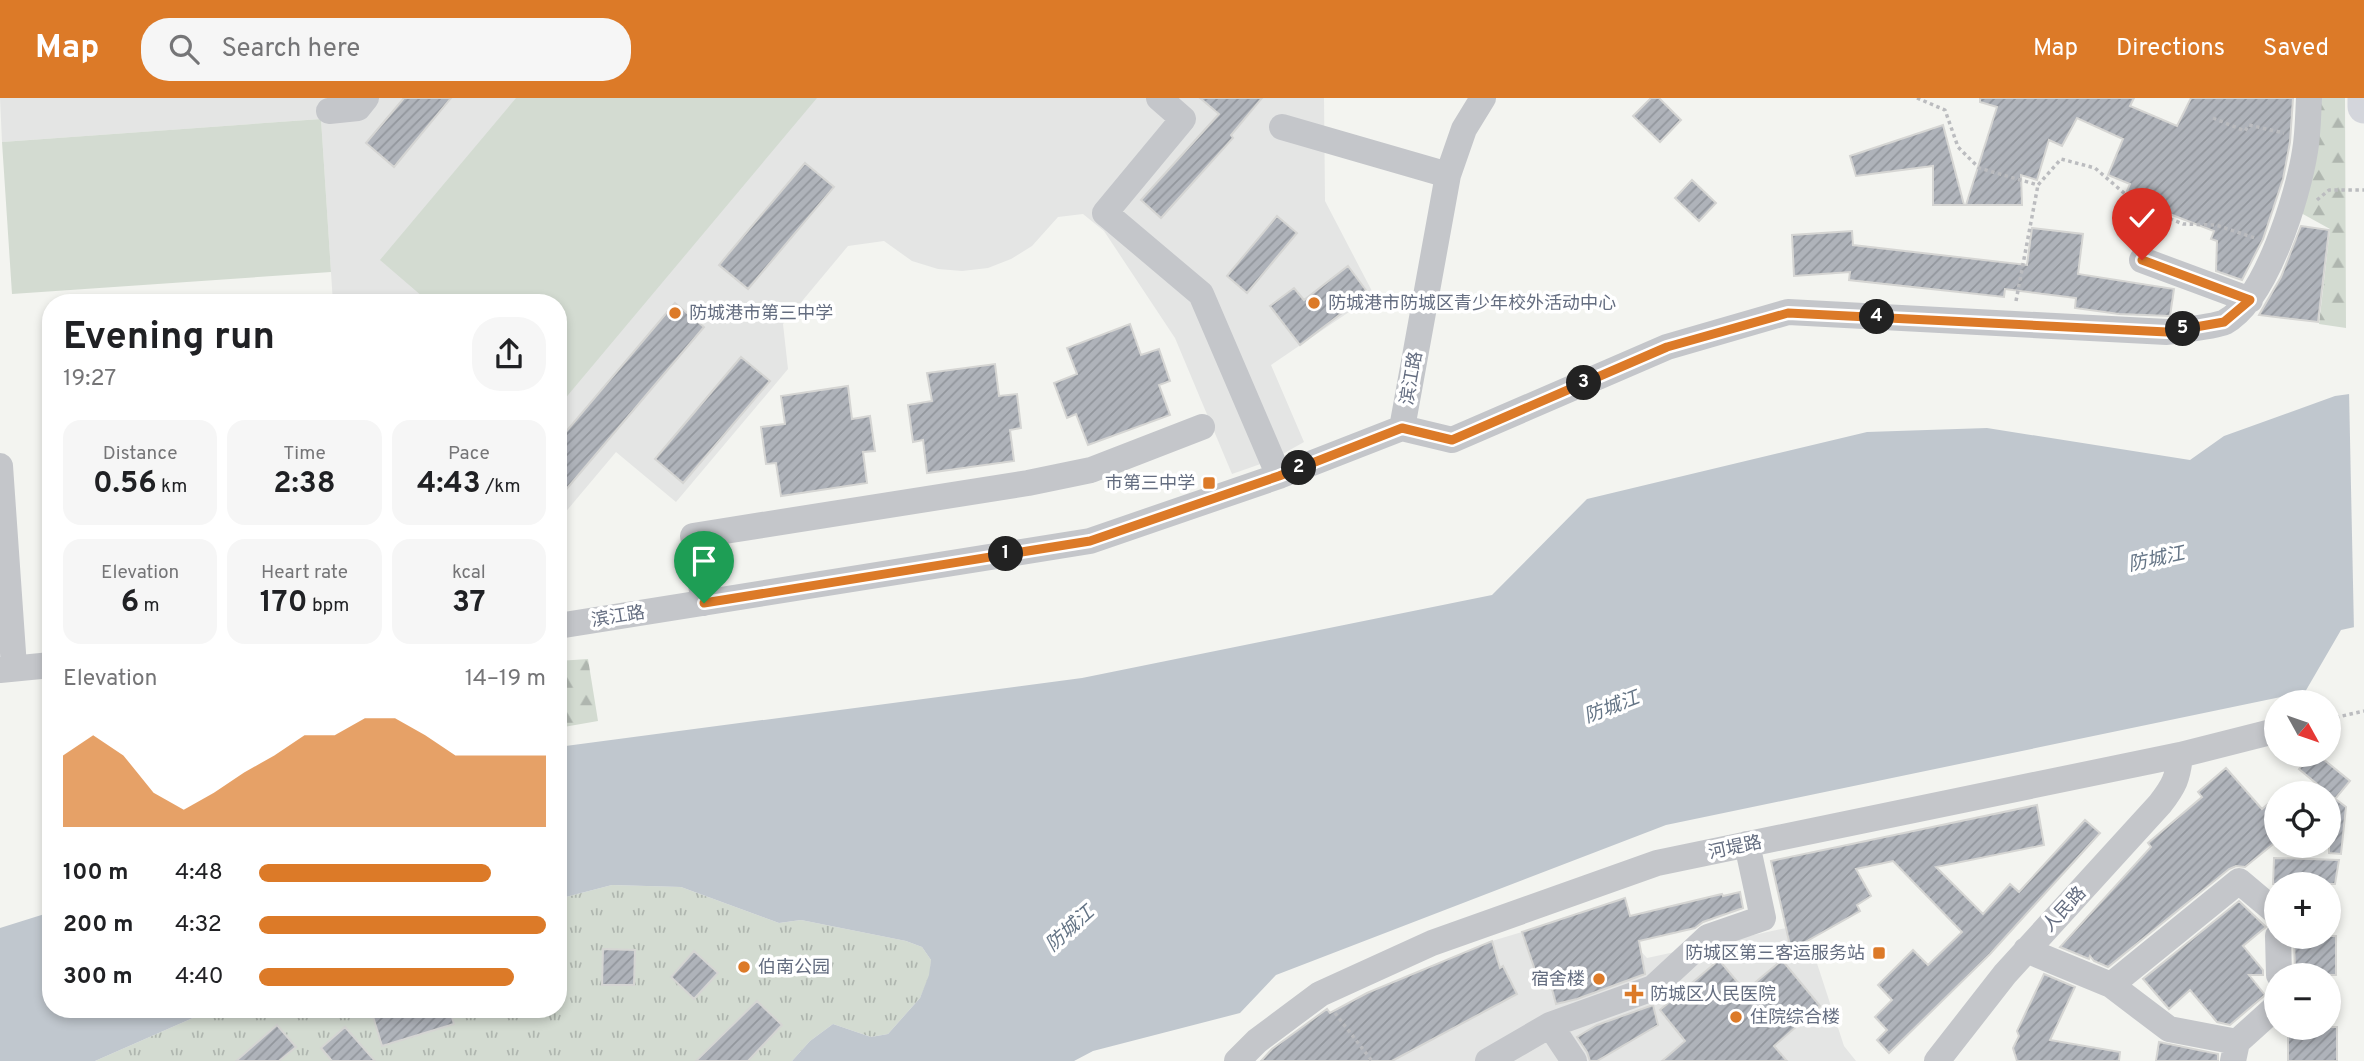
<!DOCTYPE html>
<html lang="en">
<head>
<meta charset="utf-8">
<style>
  body { margin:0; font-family:Overpass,"Noto Sans SC",sans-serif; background:#f6f6f6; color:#202124; height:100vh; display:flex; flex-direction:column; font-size:26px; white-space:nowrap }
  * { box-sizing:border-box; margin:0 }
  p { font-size:23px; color:#757577 }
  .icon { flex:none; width:38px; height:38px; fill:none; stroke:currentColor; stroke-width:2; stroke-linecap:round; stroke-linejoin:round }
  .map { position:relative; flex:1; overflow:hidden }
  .details { position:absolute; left:42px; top:196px; width:525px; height:724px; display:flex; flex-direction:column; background:#fff; border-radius:28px; box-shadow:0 4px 10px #0003 }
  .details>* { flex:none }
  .needle { width:46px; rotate:130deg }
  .buttons { position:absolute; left:2264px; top:592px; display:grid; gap:14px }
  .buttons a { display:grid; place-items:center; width:77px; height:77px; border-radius:50%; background:#fff; box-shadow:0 4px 10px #0003; font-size:35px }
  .pin { position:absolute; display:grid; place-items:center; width:60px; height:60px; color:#fff; margin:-72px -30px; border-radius:50% 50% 50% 0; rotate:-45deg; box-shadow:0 0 7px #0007 }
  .pin .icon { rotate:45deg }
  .km { position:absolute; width:35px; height:35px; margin:-18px; border-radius:50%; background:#222; color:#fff; font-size:19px; line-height:35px; text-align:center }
  .round { display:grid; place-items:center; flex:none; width:74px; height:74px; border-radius:28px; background:#f6f6f6 }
  .head { display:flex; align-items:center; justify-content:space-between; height:119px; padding:0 21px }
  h1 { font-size:38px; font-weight:700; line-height:52px }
  .stats { display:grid; grid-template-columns:repeat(3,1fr); gap:10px; height:119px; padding:7px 21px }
  .stats div { display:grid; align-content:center; border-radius:18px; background:#f6f6f6; text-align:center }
  .stats b { font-size:30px; font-weight:700 }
  .stats small { font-size:19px; font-weight:400 }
  .stats p { font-size:19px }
  .chart { height:196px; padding:14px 21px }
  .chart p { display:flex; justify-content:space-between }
  .chart svg { width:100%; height:126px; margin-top:7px; fill:#dc7a28; opacity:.7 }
  ul { padding:0 21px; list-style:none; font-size:23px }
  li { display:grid; grid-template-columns:112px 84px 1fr; align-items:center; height:52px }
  li i { height:18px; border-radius:9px; background:#dc7a28 }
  header { display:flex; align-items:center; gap:42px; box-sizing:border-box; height:98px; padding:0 35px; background:#dc7a28; color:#fff }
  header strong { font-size:33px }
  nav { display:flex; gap:38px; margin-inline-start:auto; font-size:24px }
  .search { width:490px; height:63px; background:#f6f6f6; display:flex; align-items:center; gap:18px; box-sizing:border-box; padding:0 24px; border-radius:28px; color:#757577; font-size:26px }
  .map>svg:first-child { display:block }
  .built { fill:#e4e5e4 }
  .grass { fill:#d3dbd1 }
  .forest { fill:url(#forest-firs) }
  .park { fill:url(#park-tufts) }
  .water { fill:#c0c7ce }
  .pier { fill:#f3f4f0 }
  .building { fill:url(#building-hatch); stroke:#d5d5d3; stroke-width:2 }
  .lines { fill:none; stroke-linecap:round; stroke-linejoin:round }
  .path { stroke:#bbbcbf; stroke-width:3.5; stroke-dasharray:3.5 3.5; stroke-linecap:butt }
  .minor { stroke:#c4c6ca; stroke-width:26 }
  .major { stroke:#d4d6dc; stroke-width:33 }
  .route-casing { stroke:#fff; stroke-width:14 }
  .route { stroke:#dc7a28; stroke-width:9 }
  .poi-dot { fill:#dc7a28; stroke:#fff; stroke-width:2.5 }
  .labels { text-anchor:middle; stroke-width:7; stroke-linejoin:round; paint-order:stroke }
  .poi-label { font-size:18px; fill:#646d80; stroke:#fff; text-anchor:start }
  .street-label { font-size:18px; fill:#646d80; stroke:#fff }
  .water-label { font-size:19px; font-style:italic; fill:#647485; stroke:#fff }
</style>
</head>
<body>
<header>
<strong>Map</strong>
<div class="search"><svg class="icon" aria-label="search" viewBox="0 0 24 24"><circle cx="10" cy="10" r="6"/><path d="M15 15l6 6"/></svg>Search here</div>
<nav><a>Map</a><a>Directions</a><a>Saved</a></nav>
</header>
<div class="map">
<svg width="2364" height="963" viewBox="0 0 2364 963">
  <defs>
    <pattern id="forest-firs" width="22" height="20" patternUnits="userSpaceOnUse" patternTransform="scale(1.75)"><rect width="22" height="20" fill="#d3dbd1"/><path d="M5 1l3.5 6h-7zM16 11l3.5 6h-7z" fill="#afb6af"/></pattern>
    <pattern id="park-tufts" width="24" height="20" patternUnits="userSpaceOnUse" patternTransform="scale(1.75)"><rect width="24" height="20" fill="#d3dbd1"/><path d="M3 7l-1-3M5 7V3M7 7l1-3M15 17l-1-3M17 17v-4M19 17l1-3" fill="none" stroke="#afb6af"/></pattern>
    <pattern id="building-hatch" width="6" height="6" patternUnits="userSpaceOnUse" patternTransform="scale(1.75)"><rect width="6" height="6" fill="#afb3ba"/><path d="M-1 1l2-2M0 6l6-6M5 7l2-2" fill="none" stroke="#92969c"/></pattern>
  </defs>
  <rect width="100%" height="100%" fill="#f3f4f0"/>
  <path class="built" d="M 0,0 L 1324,0 L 1325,103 L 1374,197 L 1271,267 L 1304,344 L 1272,362 L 1232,376 L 1175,240 L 1104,133 L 1083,116 L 1058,119 L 1032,148 L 1011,161 L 988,170 L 962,173 L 938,171 L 912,163 L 884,143 L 848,148 L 783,226 L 788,271 L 676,404 L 616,354 L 558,423 L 558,205 L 333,205 L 321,21 L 2,44 Z
    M 1786,830 L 1791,850 L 1811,847 L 1844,948 L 1856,963 L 1377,963 L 1492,843 L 1522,834 L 1538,878 L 1637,849 L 1647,860 Z"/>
  <path class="grass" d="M 516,0 L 817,0 L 558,309 L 558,205 L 430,205 L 380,162 Z
    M 321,21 L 331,174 L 12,196 L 2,44 Z"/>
  <path class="forest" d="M 2320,0 L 2345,0 L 2346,230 L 2319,226 L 2330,131 L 2301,115 Z
    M 588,561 L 598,623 L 558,630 L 558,563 Z"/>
  <path class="park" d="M 612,787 L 681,789 L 779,825 L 801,822 L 906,843 L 922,849 L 931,862 L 930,877 L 920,900 L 888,936 L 871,939 L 833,926 L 810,943 L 792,963 L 95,963 L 211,912 L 558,912 L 558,801 Z"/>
  <path class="water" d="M 2364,294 L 2364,527 L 2341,532 L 2305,594 L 1666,727 L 1276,877 L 1240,915 L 1093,953 L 1074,963 L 792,963 L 810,943 L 833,926 L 871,939 L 888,936 L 920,900 L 929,877 L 931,862 L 922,849 L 906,843 L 801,822 L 779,825 L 681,789 L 612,787 L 558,801 L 558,649 L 1082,580 L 1492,497 L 1587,401 L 1867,334 L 1987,330 L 2190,362 L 2224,338 L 2335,298 Z
    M 51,814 L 51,912 L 211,912 L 95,963 L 0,963 L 0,830 Z"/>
  <path class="pier" d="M 2364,290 L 2364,531 L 2354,533 L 2349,292 Z"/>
  <path class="building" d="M 404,0 L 451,0 L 394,69 L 366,45 Z
    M 1200,0 L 1262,0 L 1231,37 L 1233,40 L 1161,120 L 1141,102 L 1219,16 Z
    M 1651,0 L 1659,0 L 1681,22 L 1660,44 L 1633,18 Z
    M 1980,0 L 2134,0 L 2130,8 L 2177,28 L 2191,0 L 2293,0 L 2290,44 L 2283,81 L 2263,141 L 2242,182 L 2216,173 L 2217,143 L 2211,141 L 2214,133 L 2159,112 L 2155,139 L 2133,136 L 2138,98 L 2127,93 L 2130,86 L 2108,77 L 2123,41 L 2077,20 L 2062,48 L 2049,42 L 2037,82 L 2021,77 L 2022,107 L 1966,107 L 1997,9 L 1980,4 Z
    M 1943,27 L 1964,107 L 1933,107 L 1933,68 L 1856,78 L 1850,58 Z
    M 805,65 L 834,89 L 748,191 L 719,167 Z
    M 1692,82 L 1716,105 L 1699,123 L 1675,100 Z
    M 1277,118 L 1297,135 L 1247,195 L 1227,178 Z
    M 2301,128 L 2329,132 L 2318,224 L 2259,217 L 2281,179 Z
    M 2032,130 L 2083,136 L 2078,176 L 2174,191 L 2170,218 L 2119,216 L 2075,210 L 2076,200 L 2005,191 L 2004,199 L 1849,182 L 1850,174 L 1794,178 L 1792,137 L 1852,133 L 1853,147 L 2027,167 Z
    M 1348,168 L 1368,195 L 1300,247 L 1270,208 L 1294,190 L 1304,202 Z
    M 675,205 L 704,229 L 558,401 L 558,343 Z
    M 1130,226 L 1141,257 L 1159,251 L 1170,283 L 1159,287 L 1170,317 L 1088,347 L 1076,316 L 1067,320 L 1054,285 L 1077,276 L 1067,250 Z
    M 741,259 L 770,283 L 683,385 L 655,361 Z
    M 995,266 L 999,298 L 1017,296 L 1021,330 L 1010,332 L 1014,363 L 927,375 L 923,342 L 913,344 L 908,307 L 932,303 L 927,275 Z
    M 848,288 L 852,321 L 870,318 L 875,353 L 863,354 L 867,385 L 781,398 L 776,365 L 766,366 L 761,329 L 785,326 L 781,298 Z
    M 2311,656 L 2317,656 L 2350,683 L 2335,701 L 2299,671 Z
    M 2226,670 L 2262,711 L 2268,706 L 2277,716 L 2277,743 L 2245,769 L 2236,768 L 2229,771 L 2108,869 L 2094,863 L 2090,858 L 2089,861 L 2060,849 L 2151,749 L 2148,745 L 2202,699 L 2198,694 Z
    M 2329,696 L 2346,709 L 2341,756 L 2329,755 Z
    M 2037,707 L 2044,747 L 1936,769 L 1983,816 L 2010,786 L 2019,794 L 2085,722 L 2100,735 L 1990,856 L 1889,955 L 1877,942 L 1887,932 L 1875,919 L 1892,902 L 1878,887 L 1913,852 L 1928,867 L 1962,834 L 1893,763 L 1856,771 L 1871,798 L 1857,807 L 1860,813 L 1791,852 L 1771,763 Z
    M 2274,760 L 2339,762 L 2335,786 L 2273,786 Z
    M 1740,794 L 1743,810 L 1703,824 L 1695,830 L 1639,843 L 1645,876 L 1577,901 L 1556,906 L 1548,876 L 1537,878 L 1522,834 L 1625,800 L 1630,818 L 1722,796 L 1723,798 Z
    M 2239,803 L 2266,829 L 2243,848 L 2263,872 L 2263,877 L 2249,877 L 2265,897 L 2230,927 L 2217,924 L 2190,892 L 2169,911 L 2143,881 Z
    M 2294,838 L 2336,838 L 2336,877 L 2295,877 Z
    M 1492,843 L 1500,870 L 1503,868 L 1517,896 L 1392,963 L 1261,963 L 1272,951 L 1327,911 L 1330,915 L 1367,895 Z
    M 603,851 L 635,852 L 634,887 L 602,887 Z
    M 694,853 L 718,875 L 694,901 L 671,879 Z
    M 1719,862 L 1745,893 L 1782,862 L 1820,908 L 1774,948 L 1787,963 L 1662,963 L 1685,943 L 1660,912 Z
    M 2044,876 L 2075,889 L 2050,942 L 2120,954 L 2119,963 L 2017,963 L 2013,950 L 2019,938 L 2017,933 Z
    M 757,903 L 782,927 L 748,963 L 696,963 Z
    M 1653,907 L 1658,927 L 1597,963 L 1590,963 L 1587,954 L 1577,939 L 1597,927 Z
    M 371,912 L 450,912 L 454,926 L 382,948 Z
    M 277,927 L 296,949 L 279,963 L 236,963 Z
    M 345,929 L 375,963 L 332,963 L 321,950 Z
    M 2288,929 L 2337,929 L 2337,963 L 2288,963 Z
    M 2159,944 L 2218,956 L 2218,963 L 2156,963 Z"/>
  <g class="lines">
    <path class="path" d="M 1917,0 L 1945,12 L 1958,49 L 1979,70 L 2038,87 L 2061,61 L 2095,70 L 2139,108 L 2183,126 L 2216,127 L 2255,140
      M 2213,20 L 2245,33 L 2249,27 L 2284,35
      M 2317,102 L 2329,92 L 2364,92
      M 2016,203 L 2038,87
      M 2329,621 L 2364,613
      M 1335,915 L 1372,963"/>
    <path class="minor" d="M 1159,0 L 1183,21 L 1105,115 L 1201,196 L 1279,378
      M 329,13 L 358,10 L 366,0
      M 1282,29 L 1448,77
      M 2142,162 L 2250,202
      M 1402,330 L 1452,342 L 1667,249 L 1788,214 L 2167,234 C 2180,232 2214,229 2225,224 C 2266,202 2298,98 2305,53 C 2308,36 2308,18 2309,0
      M 1402,330 L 1448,77 L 1464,31 L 1483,0
      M 0,368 L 14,569
      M 704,505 L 693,438 L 1028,385 L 1091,372 L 1202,329
      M 558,528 L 1090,443 L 1279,378 L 1402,330
      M 0,572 L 51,567
      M 2278,838 L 2279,877
      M 2026,852 L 2111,887 L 2169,931 L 2237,944
      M 2111,887 L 2239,783 L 2277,815
      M 1550,927 L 1574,963
      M 1237,963 L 1257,943 L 1320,896 L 1432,845 L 1657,765 L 2180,657 L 2271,634
      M 1488,963 L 1550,927 L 1653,890 L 1708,839 L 1763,820 L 1747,746
      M 1937,963 L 2005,876 L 2160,706 C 2174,688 2178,680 2180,657
      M 2233,963 L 2237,944 L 2277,908"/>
    <path class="major" d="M 2364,0 L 2364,9"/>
  </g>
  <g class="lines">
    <g class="route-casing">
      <path id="route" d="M 704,505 L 1090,443 L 1279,378 L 1402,330 L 1452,342 L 1667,249 L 1788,215 L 2167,234 L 2224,224 L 2250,202 L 2142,162"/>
    </g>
    <use href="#route" class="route"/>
  </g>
  <g class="poi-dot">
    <circle cx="1314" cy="205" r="7"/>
    <circle cx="675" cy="215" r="7"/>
    <rect x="1202" y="378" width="14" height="14" rx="3.5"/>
    <rect x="1872" y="848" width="14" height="14" rx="3.5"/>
    <circle cx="744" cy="869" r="7"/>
    <circle cx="1599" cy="881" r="7"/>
    <path d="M1630.5 885.5h7v7h7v7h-7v7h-7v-7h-7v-7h7z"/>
    <circle cx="1736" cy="919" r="7"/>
  </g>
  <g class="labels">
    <g class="poi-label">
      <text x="1328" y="211">防城港市防城区青少年校外活动中心</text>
      <text x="689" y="221">防城港市第三中学</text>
      <text x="1195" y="391" text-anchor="end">巿第三中学</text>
      <text x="1865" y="861" text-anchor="end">防城区第三客运服务站</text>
      <text x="758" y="875">伯南公园</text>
      <text x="1585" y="887" text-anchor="end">宿舍楼</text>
      <text x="1650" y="902">防城区人民医院</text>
      <text x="1750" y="925">住院综合楼</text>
    </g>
    <g class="street-label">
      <text transform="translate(1411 280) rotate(-80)" y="6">滨江路</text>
      <text transform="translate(618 518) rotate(-9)" y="6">滨江路</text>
      <text transform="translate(1735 749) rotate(-12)" y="6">河堤路</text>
      <text transform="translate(2064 811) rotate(-47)" y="6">人民路</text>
    </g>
    <g class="water-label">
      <text transform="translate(2156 460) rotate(-12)" y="7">防城江</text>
      <text transform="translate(1611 608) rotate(-21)" y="7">防城江</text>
      <text transform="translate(1069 830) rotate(-42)" y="7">防城江</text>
    </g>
  </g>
</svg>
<div class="buttons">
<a><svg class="needle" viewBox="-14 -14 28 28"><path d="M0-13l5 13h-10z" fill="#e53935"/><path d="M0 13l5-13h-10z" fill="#757577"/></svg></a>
<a><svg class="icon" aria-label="locate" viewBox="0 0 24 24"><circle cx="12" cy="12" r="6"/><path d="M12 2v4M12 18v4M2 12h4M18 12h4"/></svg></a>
<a>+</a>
<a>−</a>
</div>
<div class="pin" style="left:704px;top:505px;background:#1e9e55"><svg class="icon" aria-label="arrive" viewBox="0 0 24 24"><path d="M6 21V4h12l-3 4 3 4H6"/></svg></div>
<div class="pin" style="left:2142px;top:162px;background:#d93025"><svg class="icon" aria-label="check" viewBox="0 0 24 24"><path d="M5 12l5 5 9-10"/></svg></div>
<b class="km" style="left:1006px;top:456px">1</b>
<b class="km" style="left:1299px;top:370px">2</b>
<b class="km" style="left:1584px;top:285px">3</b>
<b class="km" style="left:1877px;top:219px">4</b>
<b class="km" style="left:2183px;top:231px">5</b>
<section class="details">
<div class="head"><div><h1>Evening run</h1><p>19:27</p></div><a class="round"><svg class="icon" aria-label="share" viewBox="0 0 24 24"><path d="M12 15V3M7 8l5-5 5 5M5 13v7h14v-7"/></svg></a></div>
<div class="stats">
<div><p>Distance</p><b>0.56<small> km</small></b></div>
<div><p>Time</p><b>2:38</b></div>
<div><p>Pace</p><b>4:43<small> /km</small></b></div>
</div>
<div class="stats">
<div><p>Elevation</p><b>6<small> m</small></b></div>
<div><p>Heart rate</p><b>170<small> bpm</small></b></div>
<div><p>kcal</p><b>37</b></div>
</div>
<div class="chart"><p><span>Elevation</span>14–19 m</p>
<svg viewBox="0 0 160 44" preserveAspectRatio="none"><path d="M0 44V19L10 12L20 19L30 32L40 38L50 32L60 25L70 19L80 12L90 12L100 6L110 6L120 12L130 19L140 19L150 19L160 19V44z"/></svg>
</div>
<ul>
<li><b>100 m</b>4:48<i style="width:81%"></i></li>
<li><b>200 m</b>4:32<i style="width:100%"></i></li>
<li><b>300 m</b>4:40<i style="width:89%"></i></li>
</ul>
</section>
</div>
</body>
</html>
